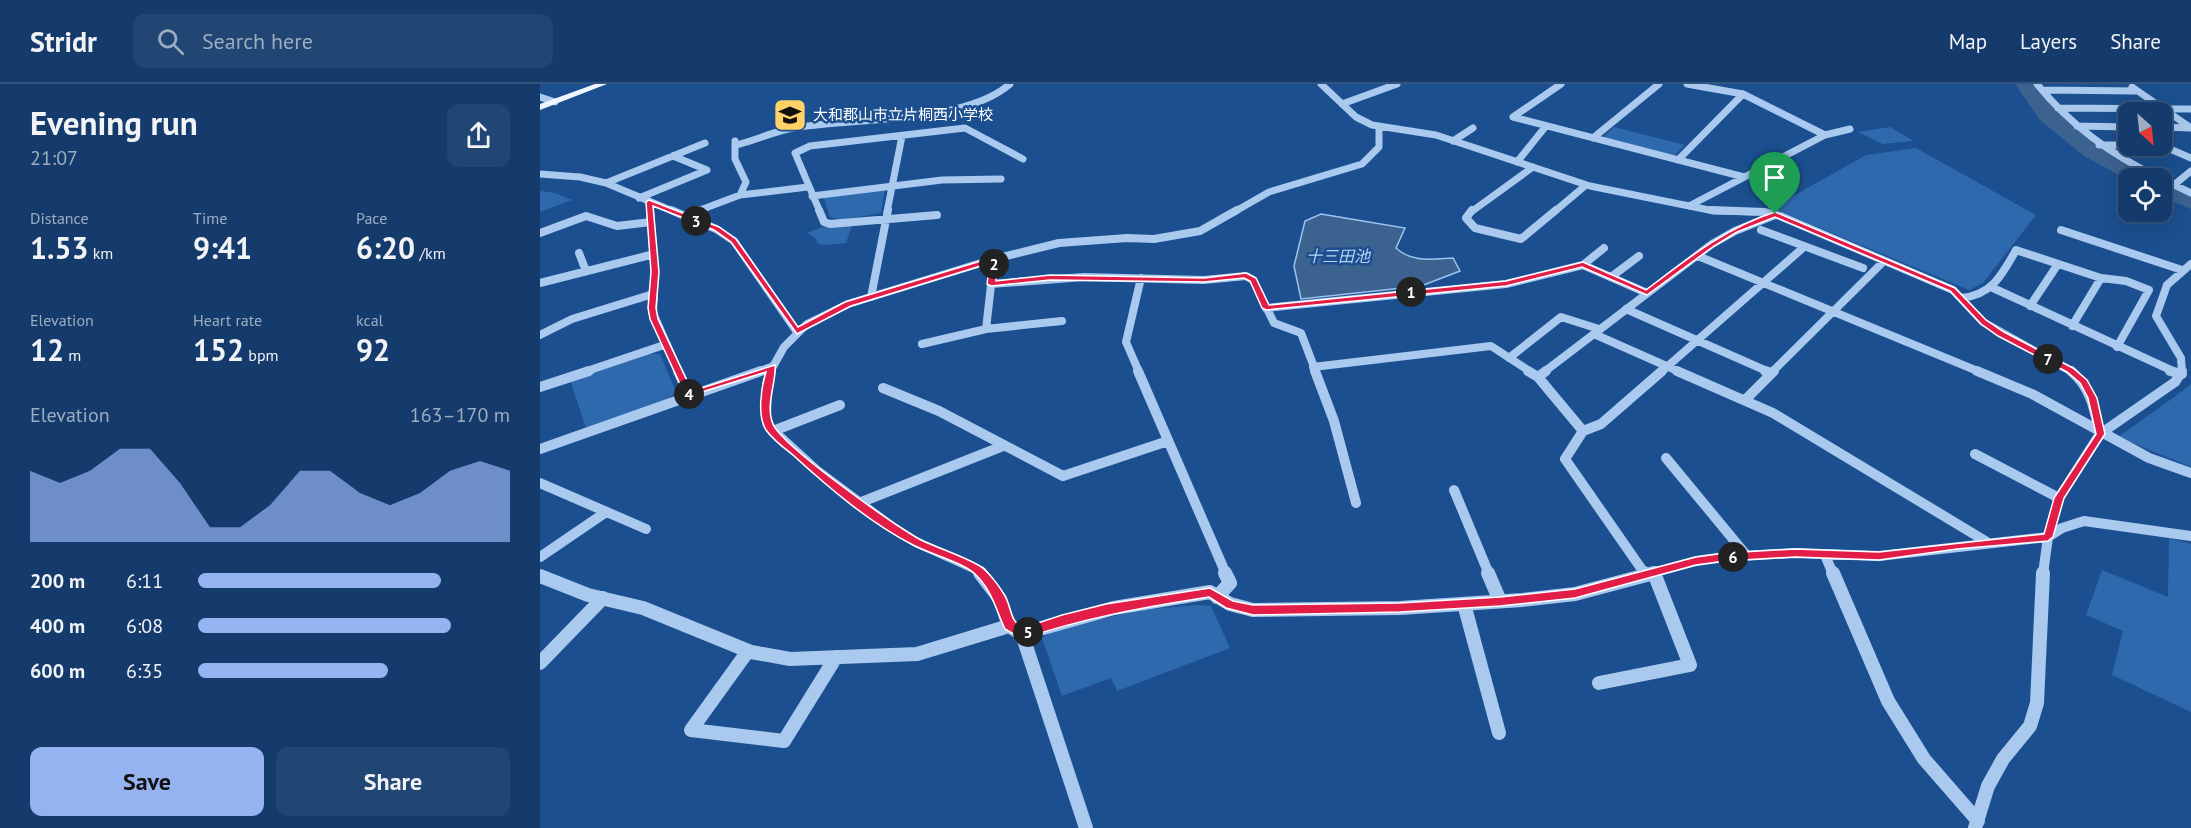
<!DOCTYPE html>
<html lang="en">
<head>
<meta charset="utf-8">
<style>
  body { margin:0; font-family:"PT Sans","Noto Sans JP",sans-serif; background:#214673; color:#f1f3f6; height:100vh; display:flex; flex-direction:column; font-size:22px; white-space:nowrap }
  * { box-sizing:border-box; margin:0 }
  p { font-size:20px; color:#9dadc1 }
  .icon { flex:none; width:33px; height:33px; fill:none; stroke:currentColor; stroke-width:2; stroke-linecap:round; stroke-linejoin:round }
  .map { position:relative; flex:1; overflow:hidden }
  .panel { display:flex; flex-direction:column; background:#143b6b; width:540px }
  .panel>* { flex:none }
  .needle { width:39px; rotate:153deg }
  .tools { position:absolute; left:1578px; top:18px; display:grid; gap:12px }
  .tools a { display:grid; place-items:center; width:54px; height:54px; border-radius:12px; background:#143b6b; box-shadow:0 6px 24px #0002,0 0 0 2px #33557e; font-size:30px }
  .pin { position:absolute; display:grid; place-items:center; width:51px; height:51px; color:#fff; margin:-62px -26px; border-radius:50% 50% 50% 0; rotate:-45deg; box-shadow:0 0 6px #0007 }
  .pin .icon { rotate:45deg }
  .km { position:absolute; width:30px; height:30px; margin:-15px; border-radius:50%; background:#222; color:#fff; font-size:16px; line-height:30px; text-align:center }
  .round { display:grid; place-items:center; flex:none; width:63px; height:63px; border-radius:12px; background:#214673 }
  .headline { display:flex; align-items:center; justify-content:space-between; height:102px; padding:0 30px }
  h1 { font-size:33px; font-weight:700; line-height:45px }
  .stats { display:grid; grid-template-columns:repeat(3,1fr); gap:9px; height:102px; padding:6px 30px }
  .stats div { display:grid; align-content:center }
  .stats b { font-size:30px; font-weight:700 }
  .stats small { font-size:16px; font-weight:400 }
  .stats p { font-size:16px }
  .chart { height:168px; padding:12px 30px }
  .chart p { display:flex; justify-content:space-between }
  .chart svg { width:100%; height:108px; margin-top:6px; fill:#95b2f1; opacity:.7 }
  .button { display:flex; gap:12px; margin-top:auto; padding:12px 30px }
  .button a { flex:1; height:69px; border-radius:12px; background:#95b2f1; color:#111; font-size:24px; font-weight:700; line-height:69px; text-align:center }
  .button a+a { background:#214673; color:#f1f3f6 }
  ul { padding:0 30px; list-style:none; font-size:20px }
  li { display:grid; grid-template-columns:96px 72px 1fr; align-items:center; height:45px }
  li i { height:15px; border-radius:8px; background:#95b2f1 }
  header { display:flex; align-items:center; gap:36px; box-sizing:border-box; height:84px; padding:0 30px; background:#143b6b; border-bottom:2px solid #33557e }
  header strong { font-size:28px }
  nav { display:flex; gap:33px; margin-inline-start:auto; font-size:21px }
  .search { width:420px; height:54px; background:#214673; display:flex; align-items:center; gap:15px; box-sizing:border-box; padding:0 21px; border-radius:12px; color:#9dadc1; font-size:22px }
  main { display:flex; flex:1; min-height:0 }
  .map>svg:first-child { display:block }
  .green { fill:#2e69ad }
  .water { fill:#3c6290; stroke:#9cc4f0; stroke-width:1.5 }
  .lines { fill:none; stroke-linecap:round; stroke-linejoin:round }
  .river { fill:#3c6290; fill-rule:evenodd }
  .minor-far3 { stroke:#a9c9ee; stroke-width:7 }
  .minor-far2 { stroke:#a9c9ee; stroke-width:8 }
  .minor-far1 { stroke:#a9c9ee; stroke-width:10 }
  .minor { stroke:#a9c9ee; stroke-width:14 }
  .major { fill:#f0f6ff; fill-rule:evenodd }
  .route { fill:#e11d48; stroke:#fff; stroke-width:1.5; fill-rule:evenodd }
  .labels { text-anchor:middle; stroke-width:5; stroke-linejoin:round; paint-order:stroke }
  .far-poi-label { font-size:15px; fill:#fff; stroke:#1b4f8f; text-anchor:start }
  .far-water-label { font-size:16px; font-style:italic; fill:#b5d3f5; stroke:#1b4f8f }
</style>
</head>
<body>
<header>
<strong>Stridr</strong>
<div class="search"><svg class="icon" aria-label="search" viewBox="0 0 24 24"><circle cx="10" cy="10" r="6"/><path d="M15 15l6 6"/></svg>Search here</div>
<nav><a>Map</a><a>Layers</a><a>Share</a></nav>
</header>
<main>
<section class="panel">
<div class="headline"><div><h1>Evening run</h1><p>21:07</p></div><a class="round"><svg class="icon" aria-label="share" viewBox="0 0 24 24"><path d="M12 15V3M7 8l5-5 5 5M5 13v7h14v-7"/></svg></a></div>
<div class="stats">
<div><p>Distance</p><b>1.53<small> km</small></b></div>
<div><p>Time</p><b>9:41</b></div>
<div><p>Pace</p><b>6:20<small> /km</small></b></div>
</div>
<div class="stats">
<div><p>Elevation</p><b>12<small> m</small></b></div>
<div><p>Heart rate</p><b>152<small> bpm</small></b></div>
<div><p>kcal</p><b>92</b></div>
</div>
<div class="chart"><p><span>Elevation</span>163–170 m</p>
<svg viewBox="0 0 160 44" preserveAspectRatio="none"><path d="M0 44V15L10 20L20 15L30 6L40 6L50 20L60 38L70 38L80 29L90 15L100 15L110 24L120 29L130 24L140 15L150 11L160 15V44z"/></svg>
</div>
<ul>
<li><b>200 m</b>6:11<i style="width:78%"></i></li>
<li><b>400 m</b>6:08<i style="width:81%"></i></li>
<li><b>600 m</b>6:35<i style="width:61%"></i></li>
</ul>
<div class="button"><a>Save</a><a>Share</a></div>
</section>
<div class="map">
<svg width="1651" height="744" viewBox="0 0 1651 744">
  <rect width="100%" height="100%" fill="#1b4f8f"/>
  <path class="green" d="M 1074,43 L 1145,61 L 1135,71 L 1126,71 L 1067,55 L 1064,52 Z
    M 1350,43 L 1374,57 L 1343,60 L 1318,48 Z
    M 1376,64 L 1496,131 L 1443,199 L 1429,206 L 1232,124 L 1326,71 Z
    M 345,104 L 341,129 L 300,136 L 290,133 L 283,112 Z
    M 0,107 L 15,109 L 32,116 L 0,128 Z
    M 312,141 L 306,159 L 283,161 L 277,159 L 276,155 L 267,149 L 282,143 Z
    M 107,270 L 120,270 L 136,308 L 127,316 L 46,344 L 30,296 Z
    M 1651,300 L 1651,383 L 1578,353 L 1644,306 Z
    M 1629,454 L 1651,460 L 1651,628 L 1572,591 L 1583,547 L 1546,531 L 1562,486 L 1628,513 Z
    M 657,521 L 671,522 L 690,564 L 577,607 L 571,594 L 522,612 L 502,554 L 514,546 L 600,526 Z"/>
  <path class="water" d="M 781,130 L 865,144 L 856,164 C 872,179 892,175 913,174 L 920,187 L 881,202 L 761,215 L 754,182 L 765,137 Z"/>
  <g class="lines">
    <path class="river" d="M 1475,0 L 1497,0 C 1524,43 1567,67 1613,89 L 1617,94 L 1588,96 L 1544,72 L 1500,36 Z
      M 1622,95 L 1651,107 L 1651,125 L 1622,113 Z"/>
    <path class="minor-far3" d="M 781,0 L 816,33 L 832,41 L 896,51 L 1050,102 L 1174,127 L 1216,128
      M 1147,0 L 1203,10 L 1285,51 L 1149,122
      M 1497,0 C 1531,42 1571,71 1620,94
      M 1592,3 L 1651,44
      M 1503,6 L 1597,7
      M 0,13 L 15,18
      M 802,20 L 857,0
      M 1518,24 L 1651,25
      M 973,33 L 1204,93
      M 973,33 L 1021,0
      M 1537,42 L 1588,43
      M 1622,43 L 1650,44
      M 1285,51 L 1310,45
      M 1053,54 L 1119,0
      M 195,57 L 195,75 L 206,98 L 200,111
      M 913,57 L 933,44
      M 196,61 C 214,57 230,49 248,45 C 309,33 423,41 470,0
      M 1559,61 L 1588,61
      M 1608,62 L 1623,62 L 1651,74
      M 1138,76 L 1203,10
      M 977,78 L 1006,42
      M 0,90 L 40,93 L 66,99 L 135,128
      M 1622,95 L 1651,109
      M 66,99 L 165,59
      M 1634,101 L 1651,87
      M 272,112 L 402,96 L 461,95
      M 99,114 L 167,86 L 133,72
      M 109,118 L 110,128
      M 155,128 L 200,111 L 268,103
      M 280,128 L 255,69 L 270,62 L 425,44 L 483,75
      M 347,128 L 362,52
      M 694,128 L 729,108 L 822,80 L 839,63 L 839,42
      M 931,128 L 993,83
      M 1014,128 L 1046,101"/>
    <path class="minor-far2" d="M 110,126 L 115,188 L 113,229 L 139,288
      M 131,126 L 176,145 L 194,157 L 257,248
      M 279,126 L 284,138 L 290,140 L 397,131
      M 932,126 L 926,134 L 935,144 L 981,155 L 1016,126
      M 1171,126 L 1225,128 L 1240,132 L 1413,206 L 1443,238 L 1532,288
      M 144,132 L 159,126
      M 1221,146 L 1323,184
      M 1521,146 L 1642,186
      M 0,149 L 46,132 L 77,142 L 111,138
      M 39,169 L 46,187
      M 1158,172 L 1440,288
      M 1043,181 L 1064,164
      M 1071,193 L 1099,172
      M 0,199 L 114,170
      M 451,200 L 544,193 L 664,196 L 706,192 L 713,196 L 734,239 L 761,249 L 776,288
      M 1453,204 L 1635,288
      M 331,213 L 348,126
      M 1421,214 C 1452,211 1462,191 1476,166 L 1561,194
      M 1490,222 L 1518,180
      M 726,224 L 966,200 L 1043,181 L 1107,209
      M 1086,225 L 1229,288
      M 1532,242 L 1561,194 L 1586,197 L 1609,206 L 1577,263
      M 446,245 L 454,175
      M 1054,250 L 1140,288
      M 0,251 L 32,235 L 113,210
      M 382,260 L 446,245 L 522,237
      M 969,274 L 1021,233 L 1059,245
      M 773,283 L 951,262 L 991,288
      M 44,288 L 127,260
      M 217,288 L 231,283
      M 230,288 L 244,263 L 267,240 L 308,220 L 454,175 L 519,159 L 587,154 L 614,155 L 660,147 L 697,126
      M 599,288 L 586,258 L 601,194
      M 1004,288 L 1172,160 L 1195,147 L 1235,131
      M 1121,288 L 1264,163
      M 1232,288 L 1343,178
      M 1642,288 L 1641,274 L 1616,232 L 1627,201 L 1651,180"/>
    <path class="minor-far1" d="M 138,287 L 149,311
      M 231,287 L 227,300 L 226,333 L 230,344 L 276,386 L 352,443 L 376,458 L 438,486 L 441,490
      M 598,287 L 686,490
      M 775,287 L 794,337 L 816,419
      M 988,287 L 998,293 L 1043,347
      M 1137,287 L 1233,329 L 1447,458
      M 1225,287 L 1231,289
      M 1437,287 L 1492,310 L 1609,374 L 1651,389
      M 1531,287 C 1551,304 1554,324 1560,350
      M 1630,287 L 1642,290
      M 998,293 L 1006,287
      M 0,303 L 49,287
      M 343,304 L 399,327 L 523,392 L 628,357
      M 1205,316 L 1234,287
      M 233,347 L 300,321
      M 0,365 L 221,287
      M 1435,370 L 1519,414
      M 1126,374 L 1207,472
      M 0,399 L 106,445
      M 914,406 L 949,490
      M 319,419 L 463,362
      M 1285,471 L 1293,490
      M 0,473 L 66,428
      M 1105,490 L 1025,375 L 1043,347 L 1061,340 L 1122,287
      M 1108,490 L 1156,477 L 1185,473 L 1255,469 L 1339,472 L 1508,453 L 1522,444 L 1544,437 L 1651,452
      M 1503,490 L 1508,453 L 1519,414 L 1560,350 L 1635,298 L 1642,287"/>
    <path class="minor" d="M 440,489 L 460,515 L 469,542 L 482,550 L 546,744
      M 948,489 L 960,517
      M 1104,489 L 1106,491
      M 1293,489 L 1348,617 L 1384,675 L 1438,737
      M 0,492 L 48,511 L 103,524 L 211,568 L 250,575 L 377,570 L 469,542
      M 677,513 L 690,499 L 685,489
      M 924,520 L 959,649
      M 482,550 L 574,524 L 670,508 L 690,520 L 713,526 L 860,524 L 982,516 L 1035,510 L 1114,489
      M 208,567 L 151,646 L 244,657 L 296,573
      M 0,579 L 63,514
      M 1059,599 L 1150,581 L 1114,489
      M 1435,744 L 1448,702 L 1463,675 L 1490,642 L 1497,619 L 1503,489"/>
    <path class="major" d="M 55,0 L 67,0 L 0,26 L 0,20 Z"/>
  </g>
  <path class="route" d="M 109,116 L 179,143 L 196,155 L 258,243 L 305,218 L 454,173 L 458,175 L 456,197 L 510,191 L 664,194 L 706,189 L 716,194 L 729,221 L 966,197 L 1043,178 L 1106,206 C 1147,175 1185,144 1235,128 L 1415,204 L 1446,236 L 1464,248 L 1533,284 L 1547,296 L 1557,314 L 1565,350 L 1524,414 L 1513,453 L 1508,457 L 1417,465 L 1339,476 L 1255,473 L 1185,477 L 1156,481 L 1035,514 L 960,522 L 860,528 L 713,531 L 686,524 L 669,513 C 605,523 543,534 482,555 L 465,545 C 456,526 452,506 435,490 C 422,478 390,470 373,461 C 330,439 289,404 253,371 C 244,364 233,356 226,346 C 217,332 221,304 226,288 L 146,313 L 110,235 L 108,224 L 111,188 L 106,118 ZM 113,122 L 174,146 L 191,158 L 257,250 L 311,222 L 450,179 L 447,200 L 451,202 L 510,196 L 664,198 L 704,194 L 710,197 L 722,224 L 726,226 L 966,202 L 1042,183 L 1107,211 L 1174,162 L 1197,148 L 1235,133 L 1410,207 L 1441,240 L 1458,252 L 1527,288 L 1540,299 L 1548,314 L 1556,350 L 1514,414 L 1504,450 L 1339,468 L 1255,465 L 1185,469 L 1156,473 L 1035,505 L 960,513 L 860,519 L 713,521 L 693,517 L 670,504 L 566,520 L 522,531 L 483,544 C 470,537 472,526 466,514 C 461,504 448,487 440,482 C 421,471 400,465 381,456 C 356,443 241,361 233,340 C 225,321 237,296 235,281 L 152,307 L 118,235 L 116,224 L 119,188 Z"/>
  <defs>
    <g id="school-square" transform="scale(1.725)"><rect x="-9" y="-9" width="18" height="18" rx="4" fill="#ffd166" stroke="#1b4f8f"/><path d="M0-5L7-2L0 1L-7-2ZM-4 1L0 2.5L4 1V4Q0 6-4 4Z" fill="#111"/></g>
  </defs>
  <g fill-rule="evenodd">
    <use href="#school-square" x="250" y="31"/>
  </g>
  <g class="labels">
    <g class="far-poi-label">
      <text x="273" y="36">大和郡山市立片桐西小学校</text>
    </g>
    <g class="far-water-label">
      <text x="798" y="178">十三田池</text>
    </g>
  </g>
</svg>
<div class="tools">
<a><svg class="needle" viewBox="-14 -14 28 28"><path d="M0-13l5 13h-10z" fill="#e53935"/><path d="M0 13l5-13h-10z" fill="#9dadc1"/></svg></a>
<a><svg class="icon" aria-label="locate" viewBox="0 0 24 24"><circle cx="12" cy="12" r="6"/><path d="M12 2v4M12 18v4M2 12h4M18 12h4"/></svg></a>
</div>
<div class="pin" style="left:1235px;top:130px;background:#1e9e55"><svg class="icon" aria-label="arrive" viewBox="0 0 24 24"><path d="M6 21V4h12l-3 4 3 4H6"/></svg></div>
<b class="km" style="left:871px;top:208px">1</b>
<b class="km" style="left:454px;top:180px">2</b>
<b class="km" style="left:156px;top:137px">3</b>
<b class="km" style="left:149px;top:310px">4</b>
<b class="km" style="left:488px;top:548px">5</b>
<b class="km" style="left:1193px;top:473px">6</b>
<b class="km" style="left:1508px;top:275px">7</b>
</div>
</main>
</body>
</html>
